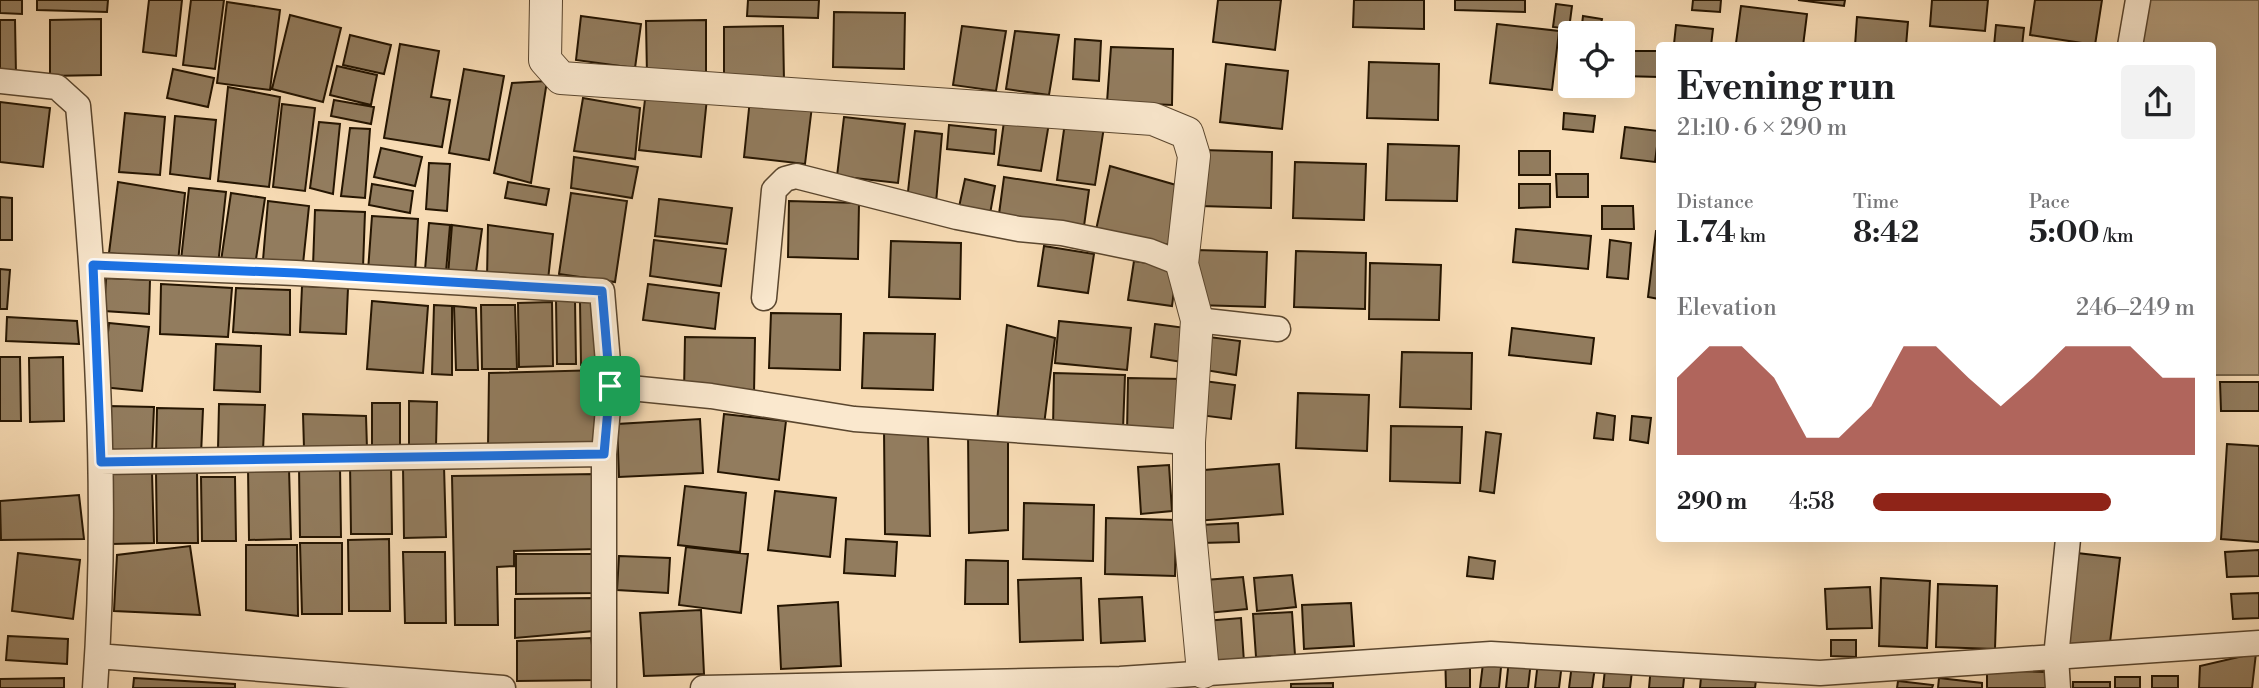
<!DOCTYPE html>
<html lang="en">
<head>
<meta charset="utf-8">
<style>
  body { margin:0; font-family:"Libre Bodoni",serif; background:#f2f2f2; color:#202124; height:100vh; display:flex; flex-direction:column; font-size:26px; white-space:nowrap }
  * { box-sizing:border-box; margin:0 }
  p { font-size:23px; color:#757577 }
  .icon { flex:none; width:38px; height:38px; fill:none; stroke:currentColor; stroke-width:2; stroke-linecap:round; stroke-linejoin:round }
  .map { position:relative; flex:1; overflow:hidden }
  .sheet { position:absolute; left:1656px; top:42px; width:560px; height:500px; display:flex; flex-direction:column; background:#fff; border-radius:7px; box-shadow:0 7px 28px #0002 }
  .sheet>* { flex:none }
  .fabs { position:absolute; left:1558px; top:21px; display:grid; gap:14px }
  .fabs a { display:grid; place-items:center; width:77px; height:77px; border-radius:7px; background:#fff; box-shadow:0 7px 28px #0002; font-size:35px }
  .pin { position:absolute; display:grid; place-items:center; width:60px; height:60px; color:#fff; margin:-30px; border-radius:14px; box-shadow:0 4px 10px #0006 }
  .round { display:grid; place-items:center; flex:none; width:74px; height:74px; border-radius:7px; background:#f2f2f2 }
  .head { display:flex; align-items:center; justify-content:space-between; height:119px; padding:0 21px }
  h1 { font-size:38px; font-weight:700; line-height:52px }
  .stats { display:grid; grid-template-columns:repeat(3,1fr); gap:10px; height:119px; padding:7px 21px }
  .stats div { display:grid; align-content:center }
  .stats b { font-size:30px; font-weight:700 }
  .stats small { font-size:19px; font-weight:400 }
  .stats p { font-size:19px }
  .chart { height:196px; padding:14px 21px }
  .chart p { display:flex; justify-content:space-between }
  .chart svg { width:100%; height:126px; margin-top:7px; fill:#8f2418; opacity:.7 }
  ul { padding:0 21px; list-style:none; font-size:23px }
  li { display:grid; grid-template-columns:112px 84px 1fr; align-items:center; height:52px }
  li i { height:18px; border-radius:9px; background:#8f2418 }
  .map>svg:first-child { display:block }
  .water { fill:#b09877; stroke:#786448; stroke-width:2 }
  .building { fill:#927c5e; stroke:#251501; stroke-width:2 }
  .lines { fill:none; stroke-linecap:round; stroke-linejoin:round }
  .minor-casing { stroke:#5a462e; stroke-width:27 }
  .tertiary-casing { stroke:#5a462e; stroke-width:34 }
  .minor { stroke:#fae8ce; stroke-width:24 }
  .tertiary { stroke:#fae8ce; stroke-width:32 }
  .route-casing { stroke:#fff; stroke-width:14 }
  .route { stroke:#1a73e8; stroke-width:9 }
</style>
</head>
<body>
<div class="map">
<svg width="2259" height="688" viewBox="0 0 2259 688">
  <rect width="100%" height="100%" fill="#f7dbb4"/>
  <filter id="stains"><feTurbulence type="fractalNoise" baseFrequency=".00286" numOctaves="4"/><feColorMatrix values="0 0 0 0 .2 0 0 0 0 .09 0 0 0 0 .02 0 0 0 .5 -.17"/></filter>
  <radialGradient id="worn" r=".72"><stop offset=".6" stop-color="#630" stop-opacity="0"/><stop offset="1" stop-color="#630" stop-opacity=".3"/></radialGradient>
  <path class="water" d="M 2147,0 L 2259,0 L 2259,375 L 2214,375 L 2212,412 L 2212,46 L 2140,46 Z"/>
  <path class="building" d="M 0,0 L 22,0 L 22,14 L 0,13 Z
    M 37,0 L 108,0 L 107,12 L 37,10 Z
    M 149,0 L 182,0 L 176,56 L 143,52 Z
    M 191,0 L 224,0 L 215,69 L 183,65 Z
    M 748,0 L 819,0 L 818,18 L 747,16 Z
    M 1218,0 L 1281,0 L 1275,50 L 1213,42 Z
    M 1354,0 L 1424,0 L 1424,29 L 1353,27 Z
    M 1455,0 L 1525,0 L 1525,12 L 1455,10 Z
    M 1693,0 L 1721,0 L 1720,12 L 1692,10 Z
    M 1798,0 L 1845,0 L 1844,6 Z
    M 1932,0 L 1988,0 L 1985,31 L 1930,26 Z
    M 2035,0 L 2102,0 L 2095,45 L 2030,35 Z
    M 227,2 L 280,10 L 270,90 L 217,83 Z
    M 1556,4 L 1572,6 L 1569,29 L 1553,27 Z
    M 1741,6 L 1807,14 L 1803,46 L 1736,43 Z
    M 834,12 L 905,13 L 904,69 L 833,67 Z
    M 290,15 L 341,28 L 323,102 L 272,89 Z
    M 581,16 L 641,24 L 635,68 L 576,60 Z
    M 1583,16 L 1602,19 L 1599,33 L 1581,33 Z
    M 1857,17 L 1908,22 L 1906,46 L 1855,46 Z
    M 101,19 L 101,75 L 50,76 L 50,20 Z
    M 0,20 L 15,20 L 16,75 L 0,75 Z
    M 706,20 L 706,76 L 647,76 L 646,21 Z
    M 1497,24 L 1559,31 L 1552,90 L 1490,83 Z
    M 1676,25 L 1713,29 L 1711,46 L 1674,44 Z
    M 1996,25 L 2024,28 L 2022,46 L 1994,46 Z
    M 783,26 L 784,81 L 724,82 L 724,27 Z
    M 962,26 L 1006,31 L 996,91 L 953,85 Z
    M 1015,31 L 1059,35 L 1049,95 L 1006,89 Z
    M 350,35 L 391,45 L 384,74 L 343,65 Z
    M 1075,39 L 1101,41 L 1099,81 L 1073,79 Z
    M 400,44 L 439,51 L 431,97 L 450,100 L 442,147 L 384,138 Z
    M 1111,47 L 1173,49 L 1172,105 L 1107,102 Z
    M 1622,51 L 1659,51 L 1659,77 L 1622,76 Z
    M 1369,62 L 1439,64 L 1438,120 L 1367,118 Z
    M 1226,64 L 1288,71 L 1282,129 L 1220,122 Z
    M 337,66 L 377,75 L 371,105 L 330,95 Z
    M 173,69 L 214,78 L 208,107 L 167,98 Z
    M 464,69 L 504,76 L 489,160 L 449,153 Z
    M 547,81 L 531,183 L 494,173 L 512,83 Z
    M 228,87 L 280,97 L 269,187 L 218,181 Z
    M 646,91 L 707,98 L 701,157 L 639,150 Z
    M 583,98 L 640,108 L 635,159 L 574,151 Z
    M 750,99 L 812,106 L 805,164 L 744,157 Z
    M 334,100 L 374,107 L 371,124 L 331,116 Z
    M 0,102 L 50,108 L 43,167 L 0,162 Z
    M 282,104 L 315,108 L 305,191 L 273,187 Z
    M 1006,107 L 1051,111 L 1041,171 L 998,165 Z
    M 1067,108 L 1106,114 L 1095,185 L 1057,180 Z
    M 125,113 L 165,117 L 160,175 L 119,172 Z
    M 1564,113 L 1595,116 L 1593,132 L 1563,129 Z
    M 175,116 L 216,120 L 210,179 L 170,174 Z
    M 844,117 L 905,124 L 898,183 L 837,176 Z
    M 319,122 L 340,124 L 333,194 L 310,188 Z
    M 949,125 L 996,130 L 994,154 L 947,149 Z
    M 1625,127 L 1659,131 L 1655,162 L 1621,158 Z
    M 350,128 L 370,129 L 365,198 L 341,196 Z
    M 915,131 L 942,134 L 936,203 L 907,200 Z
    M 1388,144 L 1459,146 L 1457,201 L 1386,200 Z
    M 381,148 L 422,157 L 415,186 L 374,177 Z
    M 1202,150 L 1272,152 L 1271,208 L 1200,206 Z
    M 1519,151 L 1550,151 L 1550,175 L 1519,175 Z
    M 574,157 L 638,167 L 632,198 L 571,188 Z
    M 1295,162 L 1366,164 L 1364,220 L 1293,218 Z
    M 429,163 L 450,164 L 447,211 L 426,209 Z
    M 1110,166 L 1197,191 L 1179,247 L 1096,230 Z
    M 1556,174 L 1588,174 L 1588,197 L 1557,197 Z
    M 1004,177 L 1089,190 L 1084,226 L 999,214 Z
    M 965,179 L 995,186 L 990,214 L 959,207 Z
    M 118,182 L 185,193 L 178,262 L 109,253 Z
    M 508,182 L 549,189 L 546,205 L 505,198 Z
    M 372,184 L 413,191 L 410,213 L 369,205 Z
    M 1519,184 L 1550,184 L 1550,207 L 1519,208 Z
    M 189,188 L 226,192 L 218,265 L 181,260 Z
    M 231,193 L 265,198 L 255,266 L 221,261 Z
    M 571,193 L 627,201 L 615,282 L 559,274 Z
    M 0,197 L 12,198 L 12,240 L 0,240 Z
    M 659,199 L 732,208 L 727,244 L 655,236 Z
    M 268,201 L 309,206 L 303,264 L 263,260 Z
    M 789,201 L 859,203 L 858,259 L 788,257 Z
    M 1602,206 L 1633,206 L 1634,229 L 1602,229 Z
    M 315,210 L 365,212 L 363,268 L 313,266 Z
    M 372,216 L 418,219 L 415,274 L 368,271 Z
    M 429,223 L 450,225 L 446,272 L 425,270 Z
    M 452,225 L 482,229 L 475,279 L 448,275 Z
    M 488,225 L 553,234 L 548,280 L 487,278 Z
    M 1516,229 L 1591,236 L 1588,269 L 1513,262 Z
    M 1656,231 L 1659,231 L 1659,299 L 1648,297 Z
    M 654,240 L 726,249 L 721,286 L 650,276 Z
    M 1610,240 L 1631,243 L 1628,279 L 1607,277 Z
    M 891,241 L 961,243 L 960,299 L 889,297 Z
    M 1044,246 L 1094,254 L 1088,293 L 1038,286 Z
    M 1196,250 L 1267,252 L 1265,307 L 1195,305 Z
    M 1296,251 L 1366,253 L 1365,309 L 1294,307 Z
    M 1134,261 L 1177,267 L 1172,306 L 1128,300 Z
    M 1370,263 L 1441,265 L 1439,320 L 1369,319 Z
    M 0,269 L 10,270 L 7,309 L 0,309 Z
    M 106,278 L 150,280 L 149,314 L 104,311 Z
    M 161,284 L 232,288 L 228,337 L 160,334 Z
    M 648,284 L 719,293 L 715,329 L 643,320 Z
    M 302,286 L 348,288 L 346,334 L 300,332 Z
    M 236,288 L 290,290 L 290,335 L 233,332 Z
    M 556,300 L 575,300 L 576,364 L 557,364 Z
    M 372,301 L 428,306 L 423,373 L 367,369 Z
    M 600,301 L 600,365 L 581,365 L 580,302 Z
    M 552,302 L 553,366 L 519,367 L 518,303 Z
    M 434,305 L 452,306 L 452,375 L 432,374 Z
    M 481,305 L 515,305 L 517,369 L 482,369 Z
    M 454,306 L 476,308 L 478,370 L 456,370 Z
    M 771,313 L 841,314 L 840,370 L 769,368 Z
    M 7,317 L 77,321 L 79,344 L 6,341 Z
    M 1059,321 L 1131,328 L 1127,370 L 1055,363 Z
    M 109,323 L 149,327 L 142,391 L 102,387 Z
    M 1155,324 L 1186,328 L 1182,362 L 1151,357 Z
    M 1007,325 L 1055,338 L 1044,425 L 997,421 Z
    M 1512,328 L 1594,338 L 1591,364 L 1509,355 Z
    M 864,333 L 935,334 L 933,390 L 862,388 Z
    M 685,337 L 755,338 L 754,394 L 684,392 Z
    M 1209,337 L 1240,341 L 1236,375 L 1205,370 Z
    M 216,344 L 261,346 L 260,392 L 214,390 Z
    M 1402,352 L 1472,353 L 1471,409 L 1400,407 Z
    M 0,357 L 20,357 L 21,421 L 0,421 Z
    M 63,357 L 64,421 L 30,422 L 29,358 Z
    M 602,370 L 596,445 L 488,447 L 489,373 Z
    M 1054,373 L 1125,375 L 1123,430 L 1053,429 Z
    M 1128,378 L 1183,379 L 1181,435 L 1127,433 Z
    M 1204,381 L 1235,385 L 1231,419 L 1199,415 Z
    M 2220,382 L 2259,382 L 2259,411 L 2221,411 Z
    M 1298,393 L 1369,395 L 1367,451 L 1296,448 Z
    M 409,401 L 437,402 L 436,447 L 409,447 Z
    M 372,403 L 400,403 L 400,449 L 372,449 Z
    M 219,404 L 265,405 L 263,451 L 218,449 Z
    M 108,406 L 154,407 L 152,453 L 106,451 Z
    M 157,408 L 203,409 L 201,455 L 156,454 Z
    M 1597,413 L 1615,416 L 1613,440 L 1594,438 Z
    M 303,414 L 366,416 L 367,449 L 304,448 Z
    M 724,414 L 786,421 L 779,480 L 718,472 Z
    M 1632,416 L 1651,418 L 1648,443 L 1630,440 Z
    M 700,419 L 703,473 L 619,477 L 617,424 Z
    M 1391,426 L 1462,427 L 1460,483 L 1390,481 Z
    M 884,428 L 928,432 L 930,536 L 885,534 Z
    M 968,432 L 1008,436 L 1008,530 L 969,533 Z
    M 1486,432 L 1501,434 L 1494,493 L 1480,491 Z
    M 2227,444 L 2259,446 L 2259,542 L 2221,539 Z
    M 350,463 L 391,463 L 392,534 L 351,534 Z
    M 1279,464 L 1283,514 L 1196,521 L 1192,471 Z
    M 340,465 L 341,537 L 300,537 L 299,466 Z
    M 1169,465 L 1172,511 L 1141,514 L 1138,467 Z
    M 403,466 L 444,466 L 446,537 L 404,538 Z
    M 248,468 L 289,468 L 291,539 L 249,540 Z
    M 197,471 L 198,543 L 157,543 L 156,472 Z
    M 152,472 L 154,543 L 112,544 L 111,473 Z
    M 597,474 L 599,549 L 514,551 L 514,566 L 497,567 L 498,625 L 455,625 L 452,476 Z
    M 201,477 L 235,477 L 236,541 L 202,541 Z
    M 685,486 L 746,493 L 740,552 L 678,545 Z
    M 775,491 L 836,498 L 830,557 L 768,550 Z
    M 79,495 L 84,539 L 1,540 L 0,501 Z
    M 1024,503 L 1094,505 L 1093,561 L 1023,559 Z
    M 1106,518 L 1176,520 L 1175,576 L 1105,574 Z
    M 1238,523 L 1239,542 L 1201,543 L 1200,525 Z
    M 389,539 L 390,611 L 349,611 L 348,540 Z
    M 846,539 L 897,542 L 895,576 L 844,573 Z
    M 300,543 L 342,543 L 342,614 L 302,614 Z
    M 246,545 L 297,545 L 298,616 L 246,610 Z
    M 190,546 L 200,615 L 114,611 L 117,555 Z
    M 686,547 L 748,554 L 741,613 L 679,605 Z
    M 2259,550 L 2259,576 L 2227,577 L 2225,552 Z
    M 403,552 L 445,552 L 446,623 L 405,623 Z
    M 18,553 L 80,560 L 73,619 L 12,611 Z
    M 2077,553 L 2120,558 L 2109,651 L 2066,646 Z
    M 516,554 L 596,554 L 597,593 L 516,594 Z
    M 619,556 L 670,558 L 668,593 L 617,590 Z
    M 1469,557 L 1495,561 L 1493,579 L 1467,576 Z
    M 966,560 L 1008,561 L 1008,604 L 965,604 Z
    M 1292,575 L 1296,607 L 1257,611 L 1254,578 Z
    M 1243,577 L 1247,609 L 1208,613 L 1205,580 Z
    M 1081,578 L 1083,640 L 1020,642 L 1018,580 Z
    M 1881,578 L 1930,581 L 1927,648 L 1879,646 Z
    M 1938,584 L 1997,586 L 1995,649 L 1936,647 Z
    M 1870,587 L 1872,628 L 1827,629 L 1825,589 Z
    M 2259,593 L 2259,618 L 2233,619 L 2231,594 Z
    M 1142,597 L 1145,641 L 1101,643 L 1099,599 Z
    M 595,598 L 594,631 L 515,638 L 515,599 Z
    M 838,602 L 841,666 L 781,669 L 778,606 Z
    M 1351,603 L 1354,646 L 1304,649 L 1302,605 Z
    M 701,610 L 704,674 L 644,676 L 640,613 Z
    M 1292,612 L 1295,655 L 1256,657 L 1253,614 Z
    M 1241,618 L 1244,662 L 1209,665 L 1205,621 Z
    M 8,636 L 68,639 L 67,664 L 6,660 Z
    M 591,638 L 597,680 L 517,681 L 517,641 Z
    M 1831,640 L 1856,640 L 1856,657 L 1831,656 Z
    M 1445,651 L 1470,651 L 1470,688 L 1446,688 Z
    M 2256,653 L 2252,688 L 2199,688 L 2200,666 Z
    M 1484,655 L 1502,657 L 1499,688 L 1480,688 Z
    M 1509,659 L 1531,661 L 1528,688 L 1506,688 Z
    M 1606,660 L 1633,663 L 1630,688 L 1603,688 Z
    M 1538,661 L 1562,663 L 1559,688 L 1535,688 Z
    M 1572,664 L 1595,667 L 1592,688 L 1569,688 Z
    M 1651,666 L 1685,668 L 1683,688 L 1649,688 Z
    M 1702,667 L 1757,673 L 1755,688 L 1700,688 Z
    M 1987,670 L 2047,672 L 2046,688 L 1987,688 Z
    M 2152,676 L 2178,676 L 2178,688 L 2152,688 Z
    M 2115,677 L 2140,677 L 2140,688 L 2115,688 Z
    M 64,678 L 64,688 L 0,688 L 0,679 Z
    M 134,678 L 235,684 L 235,688 L 133,688 Z
    M 1939,678 L 1982,683 L 1982,688 L 1938,688 Z
    M 1898,681 L 1933,685 L 1932,688 L 1897,688 Z
    M 2073,682 L 2110,682 L 2110,688 L 2073,688 Z
    M 1333,683 L 1333,688 L 1291,688 L 1291,684 Z"/>
  <g class="lines">
    <g class="minor-casing">
      <path id="minor" d="M 2130,46 L 2138,0
        M 0,81 L 57,87 L 78,106 C 96,299 109,494 95,688
        M 93,265 L 296,273 L 602,291 L 610,386 L 604,454 L 101,462
        M 764,298 L 774,190 L 785,179 L 796,176 L 957,217 L 1019,229 L 1062,233 L 1149,251 L 1182,264
        M 1197,320 L 1278,329
        M 610,386 L 711,396 L 854,419 L 1189,442
        M 97,656 L 503,688
        M 604,688 L 604,454
        M 703,688 L 1120,679 L 1491,654 L 1820,673 L 2259,643
        M 2058,688 L 2056,657 L 2068,539"/>
    </g>
    <g class="tertiary-casing">
      <path id="tertiary" d="M 546,0 L 545,60 L 561,78 L 1153,119 L 1187,133 L 1194,156 L 1182,264 L 1197,320 L 1189,442 L 1189,521 L 1203,672"/>
    </g>
    <use href="#minor" class="minor"/>
    <use href="#tertiary" class="tertiary"/>
  </g>
  <g class="lines">
    <g class="route-casing">
      <path id="route" d="M 93,265 L 296,273 L 602,291 L 610,386 L 604,454 L 101,462 Z"/>
    </g>
    <use href="#route" class="route"/>
  </g>
  <rect width="100%" height="100%" filter="url(#stains)"/>
  <rect width="100%" height="100%" fill="url(#worn)"/>
</svg>
<div class="fabs">
<a><svg class="icon" aria-label="locate" viewBox="0 0 24 24"><circle cx="12" cy="12" r="6"/><path d="M12 2v4M12 18v4M2 12h4M18 12h4"/></svg></a>
</div>
<div class="pin" style="left:610px;top:386px;background:#1e9e55"><svg class="icon" aria-label="arrive" viewBox="0 0 24 24"><path d="M6 21V4h12l-3 4 3 4H6"/></svg></div>
<section class="sheet">
<div class="head"><div><h1>Evening run</h1><p>21:10 · 6 × 290 m</p></div><a class="round"><svg class="icon" aria-label="share" viewBox="0 0 24 24"><path d="M12 15V3M7 8l5-5 5 5M5 13v7h14v-7"/></svg></a></div>
<div class="stats">
<div><p>Distance</p><b>1.74<small> km</small></b></div>
<div><p>Time</p><b>8:42</b></div>
<div><p>Pace</p><b>5:00<small> /km</small></b></div>
</div>
<div class="chart"><p><span>Elevation</span>246–249 m</p>
<svg viewBox="0 0 160 44" preserveAspectRatio="none"><path d="M0 44V17L10 6L20 6L30 17L40 38L50 38L60 27L70 6L80 6L90 17L100 27L110 17L120 6L130 6L140 6L150 17L160 17V44z"/></svg>
</div>
<ul>
<li><b>290 m</b>4:58<i style="width:74%"></i></li>
</ul>
</section>
</div>
</body>
</html>
